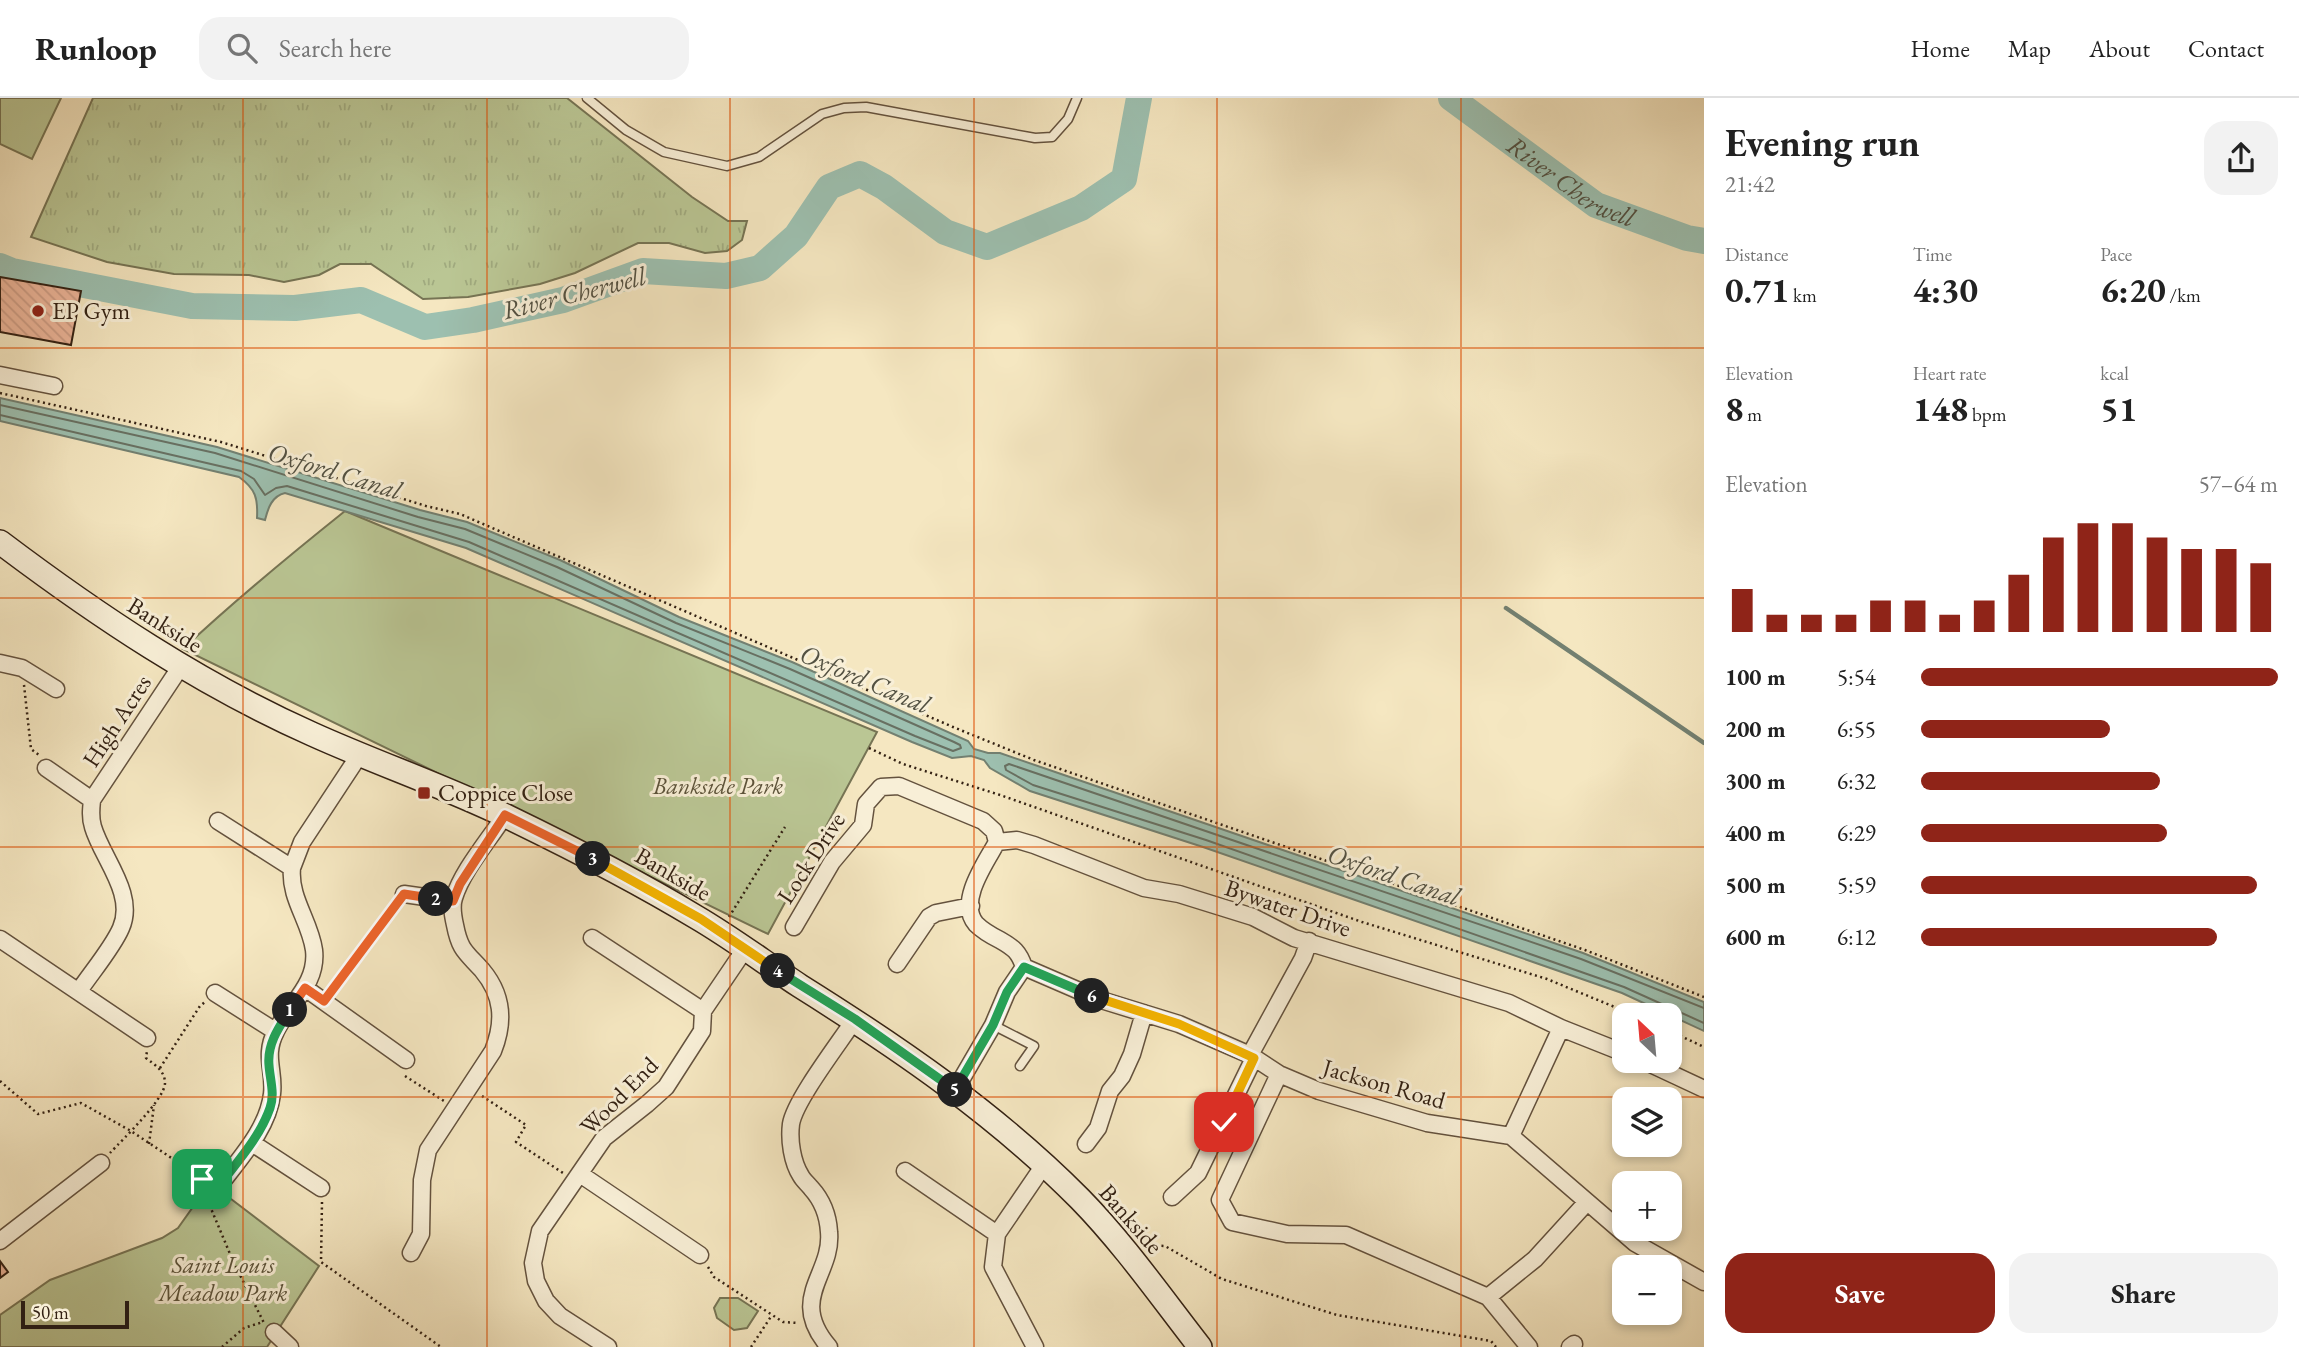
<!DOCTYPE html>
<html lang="en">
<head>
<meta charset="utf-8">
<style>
  body { margin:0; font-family:"EB Garamond",serif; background:#f2f2f2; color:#222; height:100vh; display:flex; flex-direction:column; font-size:26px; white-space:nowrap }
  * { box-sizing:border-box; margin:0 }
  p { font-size:23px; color:#767676 }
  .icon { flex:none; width:38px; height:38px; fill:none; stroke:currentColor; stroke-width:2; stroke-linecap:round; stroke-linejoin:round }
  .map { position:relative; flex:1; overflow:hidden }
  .side { display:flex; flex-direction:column; background:#fff; width:595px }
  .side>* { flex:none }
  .needle { width:46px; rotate:334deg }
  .buttons { position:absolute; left:1612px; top:905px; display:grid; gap:14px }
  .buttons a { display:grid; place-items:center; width:70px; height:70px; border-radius:14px; background:#fff; box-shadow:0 4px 10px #0003; font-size:35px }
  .scale { position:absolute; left:21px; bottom:18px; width:108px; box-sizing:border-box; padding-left:7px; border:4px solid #332113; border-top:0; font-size:19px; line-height:24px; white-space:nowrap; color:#332113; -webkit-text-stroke:5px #f8efd7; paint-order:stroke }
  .pin { position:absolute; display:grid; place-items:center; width:60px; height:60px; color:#fff; margin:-30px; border-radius:14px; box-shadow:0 4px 10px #0006 }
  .km { position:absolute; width:35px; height:35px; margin:-18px; border-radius:50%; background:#222; color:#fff; font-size:19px; line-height:35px; text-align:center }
  .round { display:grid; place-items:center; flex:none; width:74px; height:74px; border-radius:21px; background:#f2f2f2 }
  .head { display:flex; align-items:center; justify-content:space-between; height:119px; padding:0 21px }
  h1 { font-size:38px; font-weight:700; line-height:52px }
  .metrics { display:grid; grid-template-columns:repeat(3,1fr); gap:10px; height:119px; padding:7px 21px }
  .metrics div { display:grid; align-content:center }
  .metrics b { font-size:35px; font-weight:700 }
  .metrics small { font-size:19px; font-weight:400 }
  .metrics p { font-size:19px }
  .chart { height:196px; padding:14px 21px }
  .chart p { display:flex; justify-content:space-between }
  .chart svg { width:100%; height:126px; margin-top:7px; stroke:#8f2418; stroke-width:6 }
  .action { display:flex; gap:14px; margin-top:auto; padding:14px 21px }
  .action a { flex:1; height:80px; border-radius:21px; background:#8f2418; color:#fff; font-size:28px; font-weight:700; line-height:80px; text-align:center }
  .action a+a { background:#f2f2f2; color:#222 }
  ul { padding:0 21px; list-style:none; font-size:23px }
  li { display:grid; grid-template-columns:112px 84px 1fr; align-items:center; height:52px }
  li i { height:18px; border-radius:9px; background:#8f2418 }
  header { display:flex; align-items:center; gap:42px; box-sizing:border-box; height:98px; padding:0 35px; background:#fff; border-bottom:2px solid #e0e0e0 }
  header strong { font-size:33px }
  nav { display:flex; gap:38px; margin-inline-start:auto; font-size:24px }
  .search { width:490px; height:63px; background:#f2f2f2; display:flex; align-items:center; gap:18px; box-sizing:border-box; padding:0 24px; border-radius:21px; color:#767676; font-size:26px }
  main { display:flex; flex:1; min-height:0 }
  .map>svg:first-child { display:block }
  .grass { fill:url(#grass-tufts); stroke:#767454; stroke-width:2 }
  .park { fill:#bac694; stroke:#767454; stroke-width:2 }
  .water { fill:#9dc0b0; stroke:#738071; stroke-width:2 }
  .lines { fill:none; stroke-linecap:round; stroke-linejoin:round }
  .shore { stroke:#687062; stroke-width:2 }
  .stream { stroke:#738071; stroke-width:4.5 }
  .river { stroke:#9dc0b0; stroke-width:26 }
  .building { fill:url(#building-back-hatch); stroke:#332113; stroke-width:2 }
  .lane-casing { stroke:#64523e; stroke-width:11 }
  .street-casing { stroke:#64523e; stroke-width:19 }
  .secondary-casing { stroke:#332113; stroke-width:26 }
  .path { stroke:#332113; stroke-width:2.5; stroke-dasharray:2 3.5; stroke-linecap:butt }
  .lane { stroke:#f8efd7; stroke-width:8 }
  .street { stroke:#f8efd7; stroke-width:16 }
  .secondary { stroke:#f8efd7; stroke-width:23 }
  .split-1-casing { stroke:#fff; stroke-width:14 }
  .split-2-casing { stroke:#fff; stroke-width:14 }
  .split-3-casing { stroke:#fff; stroke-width:14 }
  .split-4-casing { stroke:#fff; stroke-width:14 }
  .split-5-casing { stroke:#fff; stroke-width:14 }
  .split-6-casing { stroke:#fff; stroke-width:14 }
  .split-7-casing { stroke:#fff; stroke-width:14 }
  .split-1 { stroke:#22a559; stroke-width:9 }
  .split-2 { stroke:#f0652b; stroke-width:9 }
  .split-3 { stroke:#f0652b; stroke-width:9 }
  .split-4 { stroke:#f5b400; stroke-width:9 }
  .split-5 { stroke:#22a559; stroke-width:9 }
  .split-6 { stroke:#22a559; stroke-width:9 }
  .split-7 { stroke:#f5b400; stroke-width:9 }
  .grid { fill:none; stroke:#df560c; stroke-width:2; stroke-opacity:0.55 }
  .poi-dot { fill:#8f2418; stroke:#f8efd7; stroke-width:2.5 }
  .labels { text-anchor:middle; stroke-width:6; stroke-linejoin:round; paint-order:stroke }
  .poi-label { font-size:24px; fill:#332113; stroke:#f8efd7; text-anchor:start }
  .street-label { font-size:24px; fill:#332113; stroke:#f8efd7 }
  .park-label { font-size:24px; font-style:italic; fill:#5c533a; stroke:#f8efd7 }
  .water-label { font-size:26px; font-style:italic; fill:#535142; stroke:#f8efd7 }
</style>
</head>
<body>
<header>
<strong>Runloop</strong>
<div class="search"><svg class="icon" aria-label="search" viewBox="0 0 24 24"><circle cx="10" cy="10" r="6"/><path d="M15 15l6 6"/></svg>Search here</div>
<nav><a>Home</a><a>Map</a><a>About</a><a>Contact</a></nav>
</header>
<main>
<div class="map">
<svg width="1704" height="1249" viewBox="0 0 1704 1249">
  <defs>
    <pattern id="grass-tufts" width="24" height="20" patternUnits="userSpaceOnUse" patternTransform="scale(1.75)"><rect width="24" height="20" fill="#bac694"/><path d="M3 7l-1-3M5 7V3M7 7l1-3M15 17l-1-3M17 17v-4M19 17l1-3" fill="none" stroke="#a0aa7f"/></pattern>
    <pattern id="building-back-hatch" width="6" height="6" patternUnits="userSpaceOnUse" patternTransform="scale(1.75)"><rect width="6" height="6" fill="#ebb498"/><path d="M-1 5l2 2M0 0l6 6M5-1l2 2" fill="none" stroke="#ca9a82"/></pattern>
  </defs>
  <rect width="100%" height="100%" fill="#f5e7c1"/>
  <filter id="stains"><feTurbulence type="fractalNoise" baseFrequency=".00286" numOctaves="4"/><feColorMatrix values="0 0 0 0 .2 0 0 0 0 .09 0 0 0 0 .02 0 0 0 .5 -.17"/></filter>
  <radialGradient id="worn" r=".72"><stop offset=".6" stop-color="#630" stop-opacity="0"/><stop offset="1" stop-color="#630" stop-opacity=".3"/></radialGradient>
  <path class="grass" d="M 93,0 L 567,0 L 692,99 L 728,123 L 747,123 L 742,142 L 727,153 L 705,155 L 669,145 L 638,145 L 575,175 L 540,186 L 468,199 L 423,201 L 371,166 L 340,166 L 319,177 L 284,184 L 249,177 L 174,176 L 107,164 L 31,139 Z"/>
  <path class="park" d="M 0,0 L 61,0 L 32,61 L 0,46 Z
    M 345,413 L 877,634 L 768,836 L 183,551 C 235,502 290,457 345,413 Z
    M 210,1085 L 319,1168 L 267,1249 L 0,1249 L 0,1217 L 50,1182 L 162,1140 L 178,1130 Z
    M 720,1200 L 738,1200 L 758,1213 L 747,1230 L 734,1232 L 717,1220 L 714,1210 Z"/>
  <path class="water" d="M 0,300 L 217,349 L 420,412 L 467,424 L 560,462 L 679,519 L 792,564 L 968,643 L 974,651 L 988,655 L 1000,655 L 1064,677 L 1583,855 L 1704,904 L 1704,933 L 1622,895 L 1203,749 L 1030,693 L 990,670 L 984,662 L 971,658 L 952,660 L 912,644 L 466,450 L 285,395 C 272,398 268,410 265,422 L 257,420 C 258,401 256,391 239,379 L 0,323 Z"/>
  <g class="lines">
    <path class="shore" d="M 0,307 L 215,355 L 418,419 L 465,431 L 557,469 L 676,525 L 790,571 L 954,644 L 960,647 L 961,650 L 953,653 L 915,638 L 469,444 L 287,388 L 276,390 L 265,397 L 254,381 L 241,373 L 0,317
      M 1704,910 L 1581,861 L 1009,666 L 1005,668 L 1006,672 L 1033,687 L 1206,742 L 1624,889 L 1704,925"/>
    <path class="stream" d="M 1506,510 L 1704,645"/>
    <g class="river">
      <path id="s1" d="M 1451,0 L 1596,107 L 1687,140 L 1704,143"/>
      <path d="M 0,168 L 12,173 L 192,208 L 295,210 L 361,202 L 425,229 L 473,222 L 563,202 L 643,173 L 726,178 L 760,170 L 796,138 L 829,89 L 860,76 L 884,89 L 945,134 L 987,149 L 1081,110 L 1124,81 L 1139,0"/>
    </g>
  </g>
  <path class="building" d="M 0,179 L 81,193 L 71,247 L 0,234 Z
    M 0,1163 L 8,1174 L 0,1180 Z"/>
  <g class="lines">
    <g class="lane-casing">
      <path id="lane" d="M 587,0 L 626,32 L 664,54 L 727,68 L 759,59 L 822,16 L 844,10 L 866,9 L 1035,40 L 1052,39 L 1068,21 L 1077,0
        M 993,927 L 1034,948 L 1020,968"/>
    </g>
    <g class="street-casing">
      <path id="street" d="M 0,277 L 54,288
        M 0,565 L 22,570 L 56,591
        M 46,670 L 92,702
        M 218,723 L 292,770 C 289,800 310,823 314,852 C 318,886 289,906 276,933 C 263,958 275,973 272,996 C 268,1031 239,1061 219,1088
        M 997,744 L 1017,742 L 1034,747 L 1144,790 L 1179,796 L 1253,819 L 1294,840 L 1509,905 L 1561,930 L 1624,955
        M 292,770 L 302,744 L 360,656
        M 404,796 L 453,803
        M 794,829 L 832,764 L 863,727 L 866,706 L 881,689 L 899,688 L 983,723 L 994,733 L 997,744
        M 592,840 L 703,913
        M 0,841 L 147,940
        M 897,866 L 929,819 L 936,815 L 971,808
        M 1024,869 L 1098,901 L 1179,926 L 1250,957 L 1279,976 L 1319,993 L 1427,1025 L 1511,1038 L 1635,1145 L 1704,1184
        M 305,890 L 406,962
        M 79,893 C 91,875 113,849 121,830 C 136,796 102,760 93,729 C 90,720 91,711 92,702 L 181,568
        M 215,895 L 275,933
        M 1250,957 L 1303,860 L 1309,843
        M 1642,962 L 1704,991
        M 1279,976 L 1220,1102 L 1232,1124 L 1287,1136 L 1346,1137 L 1488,1199 L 1535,1161 L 1587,1104
        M 954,994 L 993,927 L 1007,894 L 1024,869 C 1019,854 1014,850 1000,842 C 992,838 982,832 976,826 C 957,804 986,764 997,744
        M 1511,1038 L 1561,930
        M 252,1045 L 321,1090
        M 1086,1046 L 1098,1030 L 1110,993 L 1122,978 L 1132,956 L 1144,915
        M 905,1073 L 997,1136
        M 580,1076 L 700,1157
        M 1172,1099 L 1198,1075 L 1254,960
        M 0,1143 L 101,1065
        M 411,1155 L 421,1136 L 422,1082 L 428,1052 L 493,953 C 505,923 503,897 482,872 C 466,854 460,853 455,827 C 453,818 451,809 454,800 C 462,773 489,742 505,717
        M 1488,1199 L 1529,1249
        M 274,1234 L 290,1249
        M 608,1249 L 560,1218 L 546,1203 L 536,1183 L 533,1165 L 540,1133 L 604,1040 L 647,1006 L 666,989 L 702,933 L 703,913 L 745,851
        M 829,1249 C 787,1200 833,1177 829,1134 C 828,1117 822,1102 811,1090 C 808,1086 803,1082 801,1078 C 792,1064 789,1042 791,1026 C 795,1002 840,944 855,921
        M 1035,1249 L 993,1169 L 997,1136 L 1044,1067
        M 1570,1249 L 1574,1246"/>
    </g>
    <g class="secondary-casing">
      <path id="secondary" d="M 0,444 C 98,518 200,586 312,636 C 376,665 444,688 508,719 C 572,750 635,782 696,819 C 732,840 765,865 800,888 C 899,950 997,1017 1080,1101 C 1124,1146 1161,1199 1200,1249"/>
    </g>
    <path class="path" d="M 0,295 L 221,344 L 426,408 L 460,416 L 953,629 L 1034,662 L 1585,852 L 1704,899
      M 24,587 L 31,651 L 39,657
      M 869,650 L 903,666 L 1000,697 L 1362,824 L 1547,881 L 1634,917
      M 729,819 L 785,729
      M 332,892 L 395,808
      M 1670,933 L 1704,949
      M 160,970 L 200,908 L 205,904
      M 405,978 L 444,1003
      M 0,983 L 38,1016 L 81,1005 L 131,1033 L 206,1083
      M 482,998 L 526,1027 L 516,1044 L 563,1075
      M 149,1046 L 154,1007
      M 110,1055 C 122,1042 165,1001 165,985 C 165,973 155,967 146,960 L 147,953
      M 210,1098 L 207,1101 L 233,1163 L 264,1225
      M 322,1104 L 321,1164 L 441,1249
      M 1145,1147 L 1165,1148 L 1222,1181 L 1337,1217 L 1491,1243 L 1496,1249
      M 708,1169 L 714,1179 L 783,1224 L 798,1225
      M 222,1249 L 244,1230 L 263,1224
      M 751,1249 L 772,1217"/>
    <use href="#lane" class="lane"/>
    <use href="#street" class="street"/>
    <use href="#secondary" class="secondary"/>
  </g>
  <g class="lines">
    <g class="split-1-casing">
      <path id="split-1" d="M 202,1081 L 219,1088 C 237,1064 260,1039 270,1010 C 275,996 270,982 269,967 C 267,946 279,929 290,912"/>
    </g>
    <g class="split-2-casing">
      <path id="split-2" d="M 290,912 L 305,890 L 324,903 L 404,796 L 436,801"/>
    </g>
    <g class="split-3-casing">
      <path id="split-3" d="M 436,801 L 453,803 L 460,786 L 505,717 L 593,761"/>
    </g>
    <g class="split-4-casing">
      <path id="split-4" d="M 593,761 L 701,821 L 778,873"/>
    </g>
    <g class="split-5-casing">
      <path id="split-5" d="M 778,873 L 855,921 L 955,992"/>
    </g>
    <g class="split-6-casing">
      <path id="split-6" d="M 955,992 L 993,927 L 1007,894 L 1024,869 L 1092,898"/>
    </g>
    <g class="split-7-casing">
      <path id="split-7" d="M 1092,898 L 1179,926 L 1254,960 L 1224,1024"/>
    </g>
    <use href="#split-1" class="split-1"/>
    <use href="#split-2" class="split-2"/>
    <use href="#split-3" class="split-3"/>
    <use href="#split-4" class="split-4"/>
    <use href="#split-5" class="split-5"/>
    <use href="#split-6" class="split-6"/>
    <use href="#split-7" class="split-7"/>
  </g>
  <path class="grid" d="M 243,0 L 243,1249M 487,0 L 487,1249M 730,0 L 730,1249M 974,0 L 974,1249M 1217,0 L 1217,1249M 1461,0 L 1461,1249M 0,250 L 1704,250M 0,500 L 1704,500M 0,749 L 1704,749M 0,999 L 1704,999"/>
  <g class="poi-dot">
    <circle cx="38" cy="213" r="7"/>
    <rect x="417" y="688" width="14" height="14" rx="3.5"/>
  </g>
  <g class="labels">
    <g class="poi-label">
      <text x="52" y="221">EP Gym</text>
      <text x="438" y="703">Coppice Close</text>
    </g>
    <g class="street-label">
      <text transform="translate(165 527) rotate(32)" y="8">Bankside</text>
      <text transform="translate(117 623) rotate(-57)" y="8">High Acres</text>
      <text transform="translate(811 760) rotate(-57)" y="8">Lock Drive</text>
      <text transform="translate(673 776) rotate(30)" y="8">Bankside</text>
      <text transform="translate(1288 810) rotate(19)" y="8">Bywater Drive</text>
      <text transform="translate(1384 986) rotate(16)" y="8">Jackson Road</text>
      <text transform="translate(619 998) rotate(-45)" y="8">Wood End</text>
      <text transform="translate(1131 1121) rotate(49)" y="8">Bankside</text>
    </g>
    <g class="park-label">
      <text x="718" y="696">Bankside Park</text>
      <text x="223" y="1175">Saint Louis<tspan x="223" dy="28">Meadow Park</tspan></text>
    </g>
    <g class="water-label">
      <text dy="9" stroke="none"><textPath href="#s1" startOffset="147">River Cherwell</textPath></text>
      <text transform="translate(574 195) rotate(-14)" y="9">River Cherwell</text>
      <text transform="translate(335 373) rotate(17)" y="9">Oxford Canal</text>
      <text transform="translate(865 581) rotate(23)" y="9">Oxford Canal</text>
      <text transform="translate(1394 777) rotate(19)" y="9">Oxford Canal</text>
    </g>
  </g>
  <rect width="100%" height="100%" filter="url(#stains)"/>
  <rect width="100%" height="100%" fill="url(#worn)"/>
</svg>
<div class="buttons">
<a><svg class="needle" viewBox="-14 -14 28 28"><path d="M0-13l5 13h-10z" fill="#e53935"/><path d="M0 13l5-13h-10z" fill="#767676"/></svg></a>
<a><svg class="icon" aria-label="layers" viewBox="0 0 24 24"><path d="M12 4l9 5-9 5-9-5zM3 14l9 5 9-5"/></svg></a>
<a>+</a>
<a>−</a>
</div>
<div class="scale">50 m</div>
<div class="pin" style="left:202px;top:1081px;background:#1e9e55"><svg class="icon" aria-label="arrive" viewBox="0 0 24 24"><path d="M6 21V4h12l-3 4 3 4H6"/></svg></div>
<div class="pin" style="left:1224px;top:1024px;background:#d93025"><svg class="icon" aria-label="check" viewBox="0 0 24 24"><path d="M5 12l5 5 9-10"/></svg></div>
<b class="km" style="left:290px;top:912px">1</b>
<b class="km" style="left:436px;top:801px">2</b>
<b class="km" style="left:593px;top:761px">3</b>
<b class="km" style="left:778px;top:873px">4</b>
<b class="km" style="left:955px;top:992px">5</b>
<b class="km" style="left:1092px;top:898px">6</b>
</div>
<section class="side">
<div class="head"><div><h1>Evening run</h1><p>21:42</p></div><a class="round"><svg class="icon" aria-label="share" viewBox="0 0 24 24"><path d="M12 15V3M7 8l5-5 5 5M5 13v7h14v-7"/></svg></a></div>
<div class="metrics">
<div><p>Distance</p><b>0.71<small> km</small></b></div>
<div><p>Time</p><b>4:30</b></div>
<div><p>Pace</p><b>6:20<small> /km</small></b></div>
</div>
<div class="metrics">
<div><p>Elevation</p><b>8<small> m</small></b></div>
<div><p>Heart rate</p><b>148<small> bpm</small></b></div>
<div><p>kcal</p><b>51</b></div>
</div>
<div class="chart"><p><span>Elevation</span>57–64 m</p>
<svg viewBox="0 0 160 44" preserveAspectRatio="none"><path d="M5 44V29M15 44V38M25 44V38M35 44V38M45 44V33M55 44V33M65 44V38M75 44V33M85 44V24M95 44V11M105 44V6M115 44V6M125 44V11M135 44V15M145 44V15M155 44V20"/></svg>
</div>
<ul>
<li><b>100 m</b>5:54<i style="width:100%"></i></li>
<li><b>200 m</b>6:55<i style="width:53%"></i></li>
<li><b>300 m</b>6:32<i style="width:67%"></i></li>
<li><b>400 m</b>6:29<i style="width:69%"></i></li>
<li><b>500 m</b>5:59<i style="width:94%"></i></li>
<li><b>600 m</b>6:12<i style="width:83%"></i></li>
</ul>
<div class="action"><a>Save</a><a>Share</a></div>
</section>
</main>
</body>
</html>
